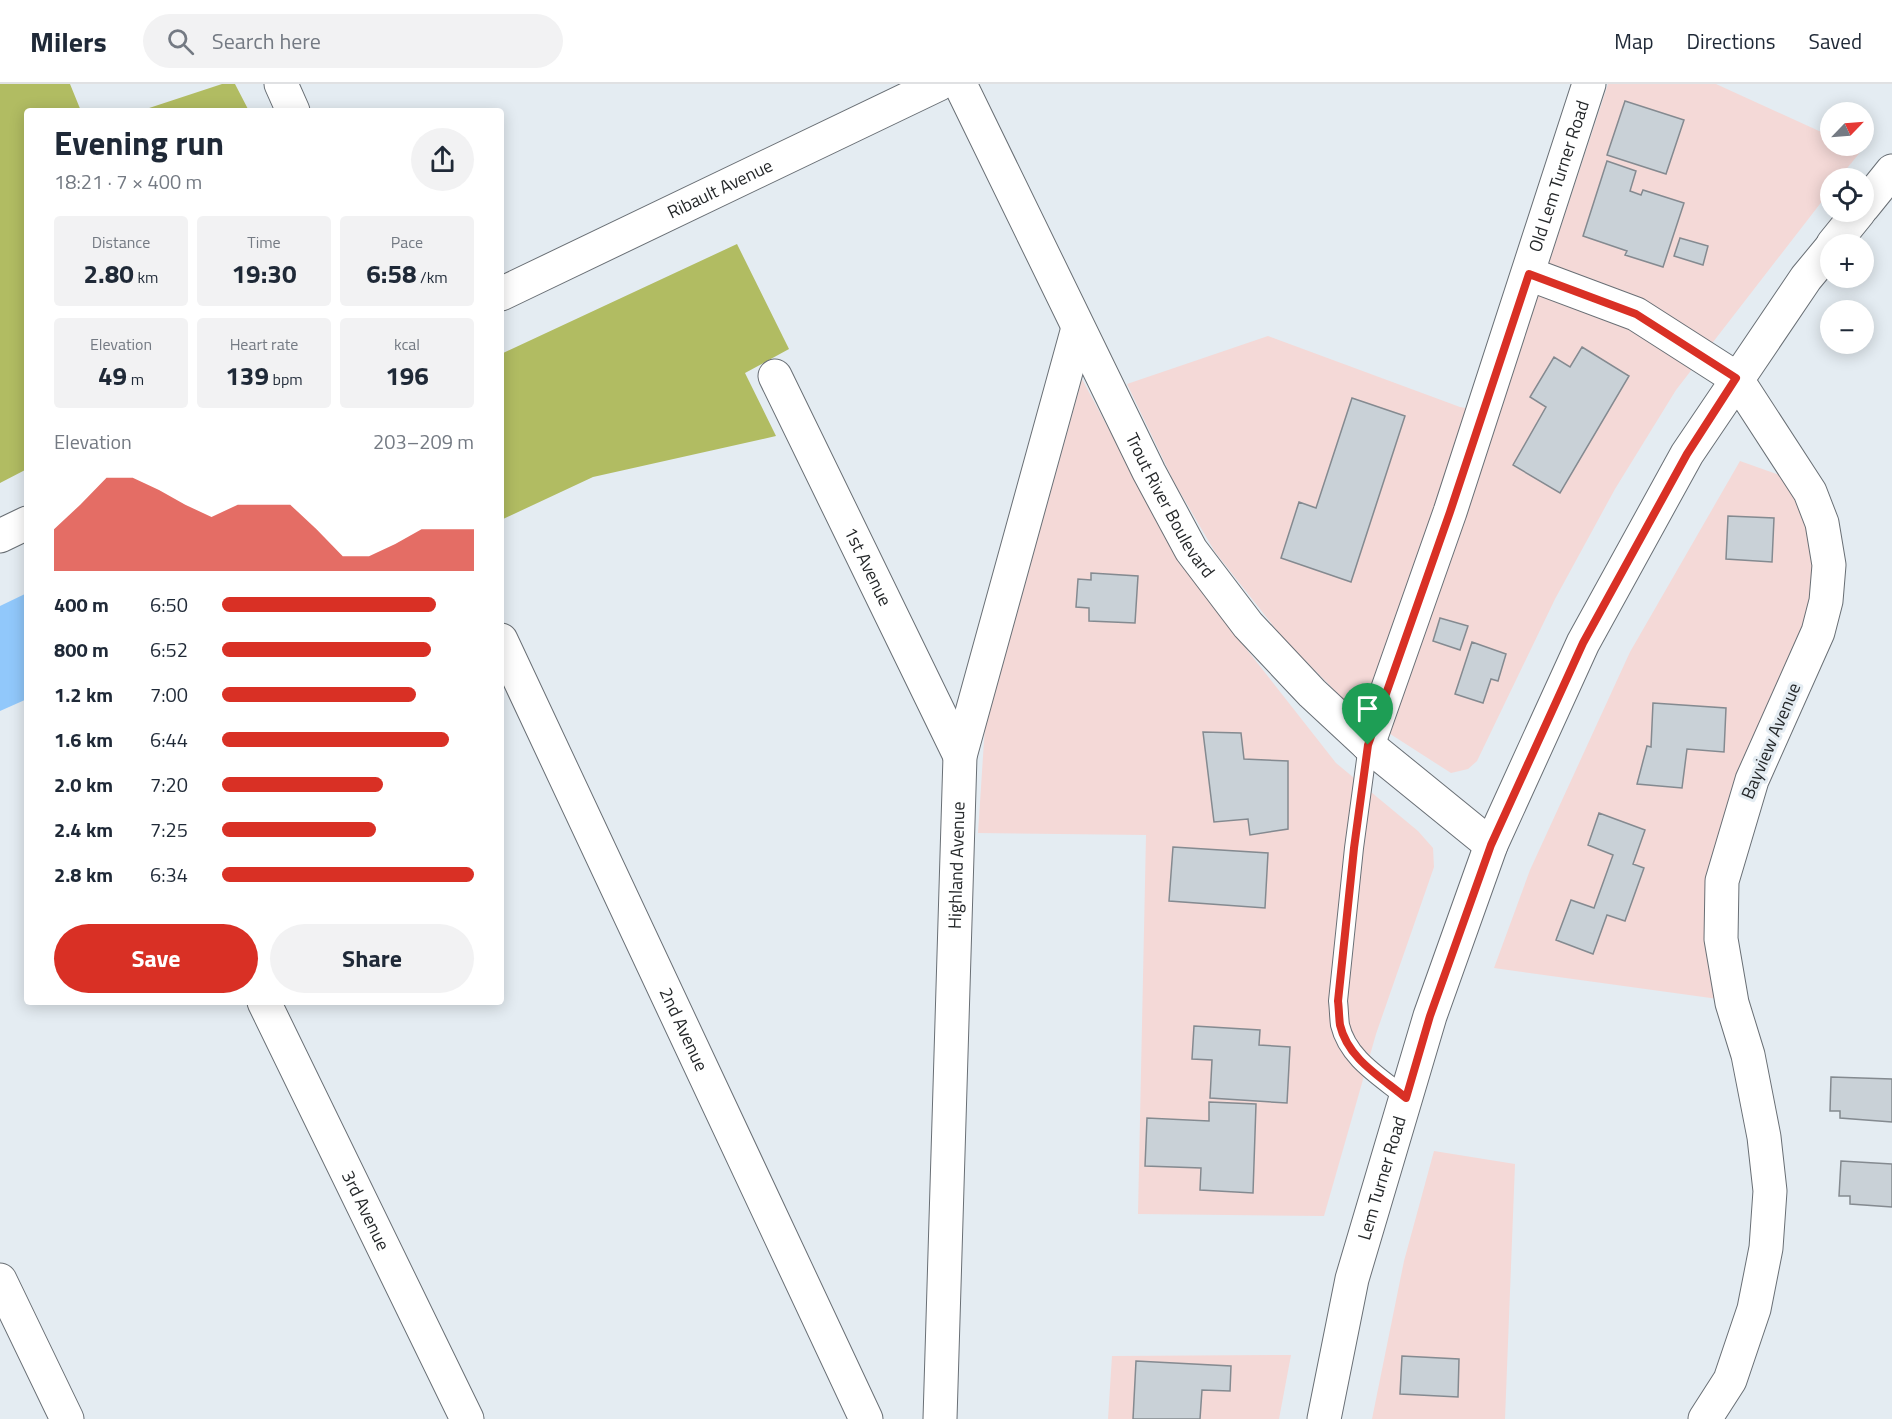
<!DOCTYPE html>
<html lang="en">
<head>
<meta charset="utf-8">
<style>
  body { margin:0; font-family:"Titillium Web",sans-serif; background:#f2f2f3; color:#1f2937; height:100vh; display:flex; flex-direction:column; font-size:22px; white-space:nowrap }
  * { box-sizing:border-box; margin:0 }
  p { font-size:20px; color:#747a83 }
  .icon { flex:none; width:33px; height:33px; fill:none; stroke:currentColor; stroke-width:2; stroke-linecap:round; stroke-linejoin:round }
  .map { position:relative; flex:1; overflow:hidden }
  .panel { position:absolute; left:24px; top:24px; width:480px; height:897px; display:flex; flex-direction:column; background:#fff; border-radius:6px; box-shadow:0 3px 15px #0003 }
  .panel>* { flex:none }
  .needle { width:39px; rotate:65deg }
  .tools { position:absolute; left:1820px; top:18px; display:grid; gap:12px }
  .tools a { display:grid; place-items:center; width:54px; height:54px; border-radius:50%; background:#fff; box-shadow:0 3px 15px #0003; font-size:30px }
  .pin { position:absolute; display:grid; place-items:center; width:51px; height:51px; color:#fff; margin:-62px -26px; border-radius:50% 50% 50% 0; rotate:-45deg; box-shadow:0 0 6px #0007 }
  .pin .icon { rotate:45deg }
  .round { display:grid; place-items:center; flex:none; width:63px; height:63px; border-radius:32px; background:#f2f2f3 }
  .head { display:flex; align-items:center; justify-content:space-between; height:102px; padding:0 30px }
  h1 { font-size:33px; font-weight:700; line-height:45px }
  .stats { display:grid; grid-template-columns:repeat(3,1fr); gap:9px; height:102px; padding:6px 30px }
  .stats div { display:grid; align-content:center; border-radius:6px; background:#f2f2f3; text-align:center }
  .stats b { font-size:26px; font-weight:700 }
  .stats small { font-size:16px; font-weight:400 }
  .stats p { font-size:16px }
  .chart { height:168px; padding:12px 30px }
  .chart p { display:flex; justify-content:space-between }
  .chart svg { width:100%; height:108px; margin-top:6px; fill:#d93025; opacity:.7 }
  .button { display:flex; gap:12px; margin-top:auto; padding:12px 30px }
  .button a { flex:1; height:69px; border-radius:36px; background:#d93025; color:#fff; font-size:24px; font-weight:700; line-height:69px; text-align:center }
  .button a+a { background:#f2f2f3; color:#1f2937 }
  ul { padding:0 30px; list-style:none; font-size:20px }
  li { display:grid; grid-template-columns:96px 72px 1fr; align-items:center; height:45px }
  li i { height:15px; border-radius:8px; background:#d93025 }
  header { display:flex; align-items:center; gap:36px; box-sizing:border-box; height:84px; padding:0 30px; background:#fff; border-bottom:2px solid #e0e1e3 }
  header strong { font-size:28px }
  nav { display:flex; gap:33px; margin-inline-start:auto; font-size:21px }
  .search { width:420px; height:54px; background:#f2f2f3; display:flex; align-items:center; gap:15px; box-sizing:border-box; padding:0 21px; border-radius:33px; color:#747a83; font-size:22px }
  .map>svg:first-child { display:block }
  .commercial { fill:#f4d9d7 }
  .forest { fill:#b1bc62 }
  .water { fill:#91c8fb }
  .building { fill:#c9d1d7; stroke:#848a90; stroke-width:1.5 }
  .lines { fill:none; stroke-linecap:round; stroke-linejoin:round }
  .lane-casing { stroke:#696f75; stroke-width:20 }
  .street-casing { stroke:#696f75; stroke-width:35 }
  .secondary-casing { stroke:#696f75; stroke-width:35 }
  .lane { stroke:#fff; stroke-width:18 }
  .street { stroke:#fff; stroke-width:33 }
  .secondary { stroke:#fff; stroke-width:33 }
  .route-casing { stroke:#fff; stroke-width:12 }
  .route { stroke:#d93025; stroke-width:8 }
  .labels { text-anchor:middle; stroke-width:6; stroke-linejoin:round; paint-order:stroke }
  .street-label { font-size:18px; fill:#25282a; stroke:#e4ecf2 }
</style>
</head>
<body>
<header>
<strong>Milers</strong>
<div class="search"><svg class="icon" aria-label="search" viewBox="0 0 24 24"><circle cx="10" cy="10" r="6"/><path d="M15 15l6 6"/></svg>Search here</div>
<nav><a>Map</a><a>Directions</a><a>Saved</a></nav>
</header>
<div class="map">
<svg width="1892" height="1335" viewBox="0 0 1892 1335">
  <rect width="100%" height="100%" fill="#e4ecf2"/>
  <path class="commercial" d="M 1608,0 L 1716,0 L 1830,52 L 1830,62 L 1852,62 L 1862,66 L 1839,94 L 1830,94 L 1830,107 L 1676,306 L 1615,405 L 1555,515 L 1477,677 L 1468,685 L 1451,689 L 1356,628 L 1282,553 L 1215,468 L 1174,398 L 1127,300 L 1268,252 L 1460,323 L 1499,330 Z
    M 1082,295 L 1177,473 L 1222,534 L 1336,679 L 1418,747 L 1433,764 L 1434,783 L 1376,950 L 1324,1132 L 1138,1130 L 1146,751 L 978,749 L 985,642 Z
    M 1740,377 L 1788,394 L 1815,460 L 1814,514 L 1797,567 L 1733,700 L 1715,764 L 1704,824 L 1718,915 L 1494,884 L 1530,786 L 1630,568 Z
    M 1434,1067 L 1515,1080 L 1505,1335 L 1372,1335 L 1404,1177 Z
    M 1291,1271 L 1279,1335 L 1108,1335 L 1112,1272 Z"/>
  <path class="forest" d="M 0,0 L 70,0 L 81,27 L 27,27 L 27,385 L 0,399 Z
    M 222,0 L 235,0 L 249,27 L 140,27 Z
    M 737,160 L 789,265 L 745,289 L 776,352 L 593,393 L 501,436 L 501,270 Z"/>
  <path class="water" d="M 27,509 L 27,615 L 0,627 L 0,522 Z"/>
  <path class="building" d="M 1625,17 L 1684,36 L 1666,90 L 1607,71 Z
    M 1607,77 L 1636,87 L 1630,107 L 1641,111 L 1643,106 L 1684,119 L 1663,183 L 1625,171 L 1627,167 L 1583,152 Z
    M 1680,154 L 1708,162 L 1703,181 L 1674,172 Z
    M 1582,263 L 1629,292 L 1560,409 L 1513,381 L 1546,323 L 1530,313 L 1554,273 L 1570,283 Z
    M 1352,314 L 1405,332 L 1351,498 L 1281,474 L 1299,418 L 1316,424 Z
    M 1728,432 L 1774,434 L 1772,478 L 1726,475 Z
    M 1091,489 L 1138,492 L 1135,539 L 1089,537 L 1089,524 L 1076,523 L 1078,495 L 1091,496 Z
    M 1440,534 L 1468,542 L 1460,566 L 1433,557 Z
    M 1472,558 L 1506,570 L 1498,597 L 1491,595 L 1483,619 L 1455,610 Z
    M 1653,619 L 1726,624 L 1724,668 L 1687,665 L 1682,704 L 1637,700 L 1647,662 L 1651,663 Z
    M 1203,648 L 1241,649 L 1244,675 L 1288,677 L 1288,745 L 1250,751 L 1248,735 L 1214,738 Z
    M 1599,729 L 1645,746 L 1633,780 L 1644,784 L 1625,837 L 1607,831 L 1593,870 L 1556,856 L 1571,816 L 1594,824 L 1613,771 L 1588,761 Z
    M 1173,763 L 1268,769 L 1265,824 L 1169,817 Z
    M 1194,942 L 1260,946 L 1259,961 L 1290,963 L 1287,1019 L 1210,1014 L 1212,976 L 1192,975 Z
    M 1831,993 L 1892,995 L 1892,1038 L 1840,1034 L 1840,1027 L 1830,1027 Z
    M 1209,1018 L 1256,1020 L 1253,1109 L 1200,1106 L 1201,1084 L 1145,1082 L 1147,1034 L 1209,1037 Z
    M 1841,1077 L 1892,1080 L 1892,1123 L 1850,1120 L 1850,1112 L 1839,1112 Z
    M 1402,1272 L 1459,1275 L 1458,1313 L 1400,1310 Z
    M 1136,1277 L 1231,1282 L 1230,1307 L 1202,1306 L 1200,1335 L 1133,1335 Z"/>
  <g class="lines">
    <g class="lane-casing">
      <path id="lane" d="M 1368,661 L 1354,764 L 1338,917 C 1339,925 1339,934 1340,941 C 1348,975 1381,993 1406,1014"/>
    </g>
    <g class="street-casing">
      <g id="street">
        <path d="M 281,0 L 293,27"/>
        <path d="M 1529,190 L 1636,230 L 1736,294 L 1810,408 L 1822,439 L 1829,481 L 1826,517 L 1818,548 L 1752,696 L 1722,797 L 1721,855 L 1732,919 L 1748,971 L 1764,1053 L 1770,1107 L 1766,1164 L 1754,1225 L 1730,1296 L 1705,1335"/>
        <path id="s1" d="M 775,292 L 960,672"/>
        <path id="s2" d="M 501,556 L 866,1335"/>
        <path id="s3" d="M 1368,661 L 1450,428 L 1589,0"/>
        <path id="s4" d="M 264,918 L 467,1335"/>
        <path d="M 0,1196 L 67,1335"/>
        <path id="s5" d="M 940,1335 L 960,672 L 1078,244"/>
      </g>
    </g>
    <g class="secondary-casing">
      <g id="secondary">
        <path id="s6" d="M 960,0 L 1149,388 L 1191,466 L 1248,541 L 1312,609 L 1368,661 L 1491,761"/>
        <path d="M 1863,123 L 1892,87"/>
        <path d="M 1833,160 L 1859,128"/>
        <path id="s7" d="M 501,210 L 939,0"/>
        <path d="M 0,452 L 27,439"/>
        <path id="s8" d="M 1324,1335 L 1352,1195 L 1430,932 L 1491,761 L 1583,559 L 1687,370 L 1806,194 L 1830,165"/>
      </g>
    </g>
    <use href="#lane" class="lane"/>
    <use href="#street" class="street"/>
    <use href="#secondary" class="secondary"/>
  </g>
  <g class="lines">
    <g class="route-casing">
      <path id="route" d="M 1529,190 L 1636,230 L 1736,294 L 1687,370 L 1583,559 L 1491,761 L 1430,932 L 1406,1014 C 1381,993 1348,975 1340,941 C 1339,934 1339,925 1338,917 L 1354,764 L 1368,661 L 1450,428 Z"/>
    </g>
    <use href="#route" class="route"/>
  </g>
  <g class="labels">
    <g class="street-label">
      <text dy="6" stroke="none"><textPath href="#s3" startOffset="600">Old Lem Turner Road</textPath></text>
      <text dy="6" stroke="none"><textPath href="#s7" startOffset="243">Ribault Avenue</textPath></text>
      <text dy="6" stroke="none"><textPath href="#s6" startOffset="471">Trout River Boulevard</textPath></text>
      <text dy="6" stroke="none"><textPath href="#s1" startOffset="212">1st Avenue</textPath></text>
      <text transform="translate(1771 657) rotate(-67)" y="6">Bayview Avenue</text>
      <text dy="6" stroke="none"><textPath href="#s5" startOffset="554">Highland Avenue</textPath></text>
      <text dy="6" stroke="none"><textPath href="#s2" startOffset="430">2nd Avenue</textPath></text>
      <text dy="6" stroke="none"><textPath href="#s8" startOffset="248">Lem Turner Road</textPath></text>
      <text dy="6" stroke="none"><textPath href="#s4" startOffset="232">3rd Avenue</textPath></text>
    </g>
  </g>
</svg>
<div class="tools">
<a><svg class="needle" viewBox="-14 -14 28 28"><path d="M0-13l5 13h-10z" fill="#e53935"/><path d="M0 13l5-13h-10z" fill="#747a83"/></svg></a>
<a><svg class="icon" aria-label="locate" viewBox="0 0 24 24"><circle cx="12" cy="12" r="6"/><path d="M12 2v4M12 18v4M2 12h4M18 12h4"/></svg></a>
<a>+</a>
<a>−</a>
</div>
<div class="pin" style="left:1368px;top:661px;background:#1e9e55"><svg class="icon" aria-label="arrive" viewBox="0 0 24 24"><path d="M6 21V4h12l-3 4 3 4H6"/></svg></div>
<section class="panel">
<div class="head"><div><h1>Evening run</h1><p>18:21 · 7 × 400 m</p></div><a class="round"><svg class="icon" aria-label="share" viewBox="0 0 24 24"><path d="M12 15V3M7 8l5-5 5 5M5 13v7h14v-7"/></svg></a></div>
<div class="stats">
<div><p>Distance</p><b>2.80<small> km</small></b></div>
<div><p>Time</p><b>19:30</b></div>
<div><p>Pace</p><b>6:58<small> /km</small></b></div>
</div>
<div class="stats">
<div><p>Elevation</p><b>49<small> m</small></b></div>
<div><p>Heart rate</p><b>139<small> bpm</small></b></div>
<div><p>kcal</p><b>196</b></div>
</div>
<div class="chart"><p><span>Elevation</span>203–209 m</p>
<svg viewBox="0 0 160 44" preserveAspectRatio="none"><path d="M0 44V27L10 17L20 6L30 6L40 11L50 17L60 22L70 17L80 17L90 17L100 27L110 38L120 38L130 33L140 27L150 27L160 27V44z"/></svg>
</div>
<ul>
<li><b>400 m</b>6:50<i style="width:85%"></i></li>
<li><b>800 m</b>6:52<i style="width:83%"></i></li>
<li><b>1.2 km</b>7:00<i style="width:77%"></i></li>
<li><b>1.6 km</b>6:44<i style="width:90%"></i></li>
<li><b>2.0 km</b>7:20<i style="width:64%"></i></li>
<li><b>2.4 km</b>7:25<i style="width:61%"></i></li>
<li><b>2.8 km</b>6:34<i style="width:100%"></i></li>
</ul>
<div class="button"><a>Save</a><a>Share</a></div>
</section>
</div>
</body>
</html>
